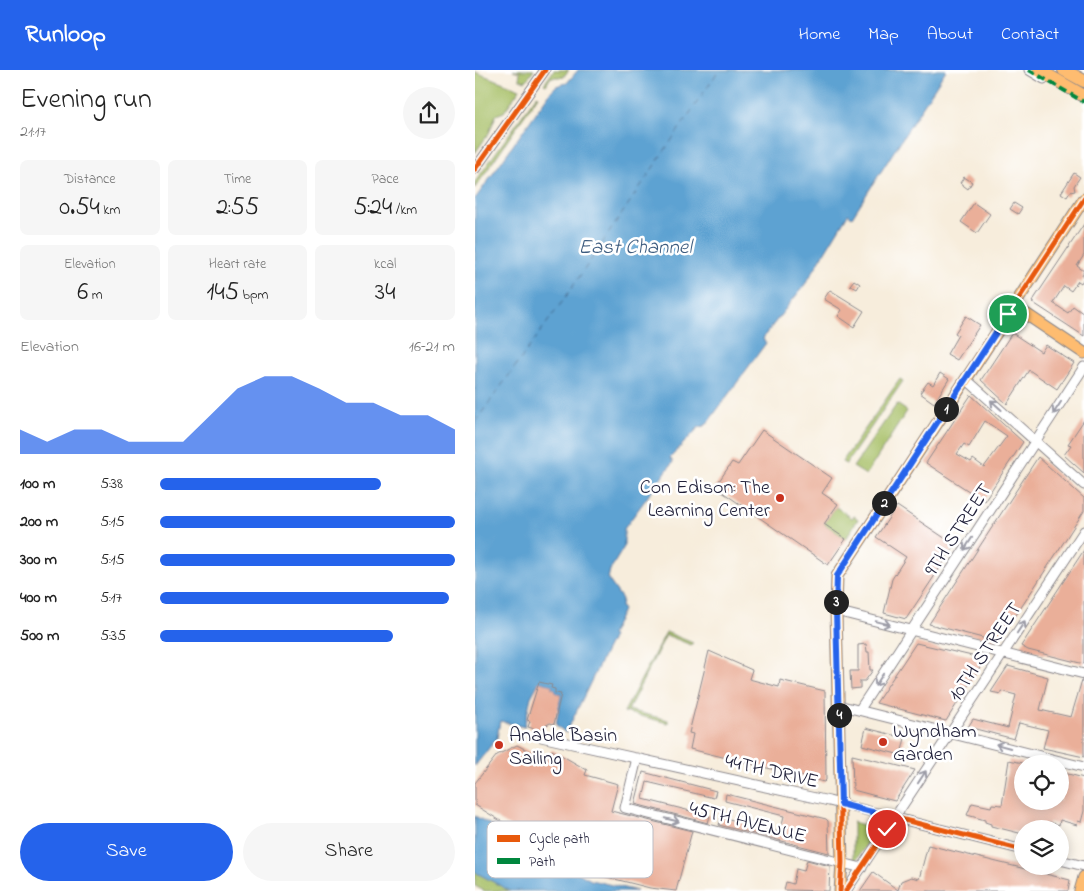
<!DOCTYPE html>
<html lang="en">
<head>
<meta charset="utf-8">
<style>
  body { margin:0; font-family:"Indie Flower",sans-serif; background:#f6f6f6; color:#222; height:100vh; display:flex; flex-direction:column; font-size:19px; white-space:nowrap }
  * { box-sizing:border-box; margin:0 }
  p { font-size:16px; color:#767676 }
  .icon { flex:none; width:28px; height:28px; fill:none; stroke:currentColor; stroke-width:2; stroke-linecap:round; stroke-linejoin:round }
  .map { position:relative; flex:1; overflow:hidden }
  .drawer { display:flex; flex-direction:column; background:#fff; width:475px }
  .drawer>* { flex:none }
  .tools { position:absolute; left:539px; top:685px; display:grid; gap:10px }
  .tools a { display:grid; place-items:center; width:55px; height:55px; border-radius:50%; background:#fff; box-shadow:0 2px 12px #0003; font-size:25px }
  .pin { position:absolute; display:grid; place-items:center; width:42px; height:42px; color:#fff; margin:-21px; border:2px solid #fff; border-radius:50%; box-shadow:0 1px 5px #0007 }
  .km { position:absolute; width:25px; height:25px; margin:-12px; border-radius:50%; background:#222; color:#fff; font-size:14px; line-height:25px; text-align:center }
  .round { display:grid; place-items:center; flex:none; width:52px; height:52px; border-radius:26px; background:#f6f6f6 }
  .head { display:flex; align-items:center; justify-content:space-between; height:85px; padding:0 20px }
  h1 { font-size:28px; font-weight:600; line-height:38px }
  .figures { display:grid; grid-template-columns:repeat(3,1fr); gap:8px; height:85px; padding:5px 20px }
  .figures div { display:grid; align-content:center; border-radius:8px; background:#f6f6f6; text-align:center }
  .figures b { font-size:25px; font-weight:600 }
  .figures small { font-size:14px; font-weight:400 }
  .figures p { font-size:14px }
  .chart { height:140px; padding:10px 20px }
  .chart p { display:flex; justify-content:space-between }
  .chart svg { width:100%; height:90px; margin-top:5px; fill:#2563eb; opacity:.7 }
  .action { display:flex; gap:10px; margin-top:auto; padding:10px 20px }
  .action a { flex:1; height:58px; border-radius:30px; background:#2563eb; color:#fff; font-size:20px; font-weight:600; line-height:58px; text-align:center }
  .action a+a { background:#f6f6f6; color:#222 }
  ul { padding:0 20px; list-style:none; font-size:16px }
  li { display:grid; grid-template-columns:80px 60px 1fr; align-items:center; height:38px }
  li i { height:12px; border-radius:6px; background:#2563eb }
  header { display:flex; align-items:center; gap:30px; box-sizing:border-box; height:70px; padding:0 25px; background:#2563eb; color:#fff }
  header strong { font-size:24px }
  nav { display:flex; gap:28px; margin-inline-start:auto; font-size:18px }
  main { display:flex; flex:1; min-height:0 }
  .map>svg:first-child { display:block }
  .green { fill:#a5be63; stroke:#64704f }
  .water { fill:#5da2d2; stroke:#406286 }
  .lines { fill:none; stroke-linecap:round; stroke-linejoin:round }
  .ferry { stroke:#3d5c7f; stroke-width:1; stroke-dasharray:6 5; stroke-linecap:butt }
  .building { fill:#eaaf99; fill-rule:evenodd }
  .minor-casing { stroke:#8c888c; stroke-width:11 }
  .major-casing { stroke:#8c888c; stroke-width:13 }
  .highway-casing { stroke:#8c888c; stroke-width:14 }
  .minor { stroke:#fff; stroke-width:9 }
  .major { stroke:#febc70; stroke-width:11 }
  .highway { stroke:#febc70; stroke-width:12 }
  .quiet { stroke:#00873e; stroke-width:4; stroke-dasharray:8 4; stroke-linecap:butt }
  .cycleway-casing { stroke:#fff; stroke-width:8 }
  .cycleway { stroke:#e8590c; stroke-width:5 }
  .oneway { stroke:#9c9ca7 }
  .route-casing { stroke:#fff; stroke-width:10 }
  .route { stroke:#2563eb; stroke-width:6 }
  .poi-dot { fill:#c8321e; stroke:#fff; stroke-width:2 }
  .labels { text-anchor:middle; stroke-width:5; stroke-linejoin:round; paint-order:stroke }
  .poi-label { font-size:20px; fill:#22223b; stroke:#fff; text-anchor:start }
  .street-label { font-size:20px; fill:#22223b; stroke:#fff }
  .water-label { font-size:21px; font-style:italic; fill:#3d5c7f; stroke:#fff }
  .key { fill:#fff; stroke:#bdbdc4; stroke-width:1 }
  .key-label { font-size:14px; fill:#22223b }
</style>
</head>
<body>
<header>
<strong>Runloop</strong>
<nav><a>Home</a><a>Map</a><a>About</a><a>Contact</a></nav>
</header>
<main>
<section class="drawer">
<div class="head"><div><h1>Evening run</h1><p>21:17</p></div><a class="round"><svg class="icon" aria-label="share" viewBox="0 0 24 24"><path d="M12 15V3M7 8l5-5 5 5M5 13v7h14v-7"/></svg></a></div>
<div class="figures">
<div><p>Distance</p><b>0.54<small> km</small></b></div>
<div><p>Time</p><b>2:55</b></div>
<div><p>Pace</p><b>5:24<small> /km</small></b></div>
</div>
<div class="figures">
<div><p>Elevation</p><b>6<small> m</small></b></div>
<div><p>Heart rate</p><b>145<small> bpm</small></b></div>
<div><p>kcal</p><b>34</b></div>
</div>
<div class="chart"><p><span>Elevation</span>16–21 m</p>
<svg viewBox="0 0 160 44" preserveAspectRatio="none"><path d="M0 44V32L10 38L20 32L30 32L40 38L50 38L60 38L70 25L80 12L90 6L100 6L110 12L120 19L130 19L140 25L150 25L160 32V44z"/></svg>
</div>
<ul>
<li><b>100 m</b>5:38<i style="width:75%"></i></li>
<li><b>200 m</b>5:15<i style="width:100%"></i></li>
<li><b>300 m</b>5:15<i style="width:100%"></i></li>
<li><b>400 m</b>5:17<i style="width:98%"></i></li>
<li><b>500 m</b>5:35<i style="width:79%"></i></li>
</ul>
<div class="action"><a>Save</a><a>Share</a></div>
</section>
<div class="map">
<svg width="609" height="821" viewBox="0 0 609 821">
  <rect width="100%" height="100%" fill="#fff"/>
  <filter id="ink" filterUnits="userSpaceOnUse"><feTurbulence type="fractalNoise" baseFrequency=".02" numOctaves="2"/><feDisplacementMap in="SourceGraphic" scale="10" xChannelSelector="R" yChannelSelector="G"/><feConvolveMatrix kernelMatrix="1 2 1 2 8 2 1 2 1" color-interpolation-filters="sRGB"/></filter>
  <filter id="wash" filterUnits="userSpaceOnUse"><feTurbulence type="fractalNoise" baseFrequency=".0096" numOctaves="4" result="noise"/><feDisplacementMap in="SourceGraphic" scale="20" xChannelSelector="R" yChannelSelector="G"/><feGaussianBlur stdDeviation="1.12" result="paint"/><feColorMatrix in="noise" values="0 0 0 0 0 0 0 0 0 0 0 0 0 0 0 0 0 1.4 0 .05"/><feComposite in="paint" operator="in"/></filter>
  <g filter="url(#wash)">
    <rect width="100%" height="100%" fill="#f7eddc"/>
    <path class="green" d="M 38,0 L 59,0 L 51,11 L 44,9 L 45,2 Z
      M 79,0 L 94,0 L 88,7 L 76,7 L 71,15 L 69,14 Z
      M 0,2 L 45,19 L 29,42 L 21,45 L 14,63 L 0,83 Z
      M 62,25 L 63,26 L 0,118 L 0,112 Z
      M 425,309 L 428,311 L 371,394 L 367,392 Z
      M 422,334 L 432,341 L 391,405 L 378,397 Z
      M 361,437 L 377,448 L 379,446 L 383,449 L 371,469 L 349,454 Z
      M 191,562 L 218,573 L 216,575 L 191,565 L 153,640 L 193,650 L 193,653 L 149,642 Z
      M 378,752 L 403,759 L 380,791 L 378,789 Z
      M 0,802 L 35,821 L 9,821 L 0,816 Z"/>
    <path class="water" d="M 103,0 L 471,0 L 377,147 L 373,144 L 331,213 L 290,265 L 288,269 L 291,273 L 231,355 L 223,358 L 195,388 L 198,392 L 149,459 L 149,477 L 135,500 L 133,509 L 147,529 L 146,537 L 148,540 L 136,565 L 138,566 L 91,663 L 81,655 L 86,624 L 80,623 L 80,619 L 76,618 L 77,615 L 64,612 L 56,627 L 49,657 L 25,651 L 22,668 L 0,696 L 0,129 L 77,20 L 81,16 L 92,13 Z
      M 0,746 L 116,810 L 162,821 L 35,821 L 0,802 Z"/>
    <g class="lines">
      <path class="ferry" d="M 0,352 L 90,228 L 244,0"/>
    </g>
    <g id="blocks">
      <path class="building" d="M 599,103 L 605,107 L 599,116 L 600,121 L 595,122 L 592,127 L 586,123 Z
        M 489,107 L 497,112 L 493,119 L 485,113 Z
        M 499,133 L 515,144 L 502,163 L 486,152 Z
        M 539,133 L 547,138 L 543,144 L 535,139 Z
        M 609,154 L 609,185 L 602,196 L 609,201 L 607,205 L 609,208 L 606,213 L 603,211 L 596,221 L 589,216 L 578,233 L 593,243 L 598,236 L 609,244 L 609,266 L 557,232 Z
        M 379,210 L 385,214 L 382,219 L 375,215 Z
        M 355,220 L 389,241 L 379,257 L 363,246 L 367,240 L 349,229 Z
        M 491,246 L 505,255 L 482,290 L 472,284 L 483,265 L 480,263 Z
        M 537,263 L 566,282 L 571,275 L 599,293 L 582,319 L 554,300 L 532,334 L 506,310 Z
        M 465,303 L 474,309 L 459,333 L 445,323 L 453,312 L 458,315 Z
        M 496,325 L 548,372 L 509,431 L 451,393 ZM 510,351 L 532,366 L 509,397 L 498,389 L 496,392 L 482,384 L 489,374 L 494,377 Z
        M 609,350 L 609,403 L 589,385 L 596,375 L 593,374 Z
        M 287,360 L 357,408 L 347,423 L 363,434 L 349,454 L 371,469 L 353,495 L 240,417 L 257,392 L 263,395 Z
        M 563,387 L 609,428 L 609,441 L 549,533 L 523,572 L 454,554 Z
        M 422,436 L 480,475 L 431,549 L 409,543 L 417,509 L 431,487 L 401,467 Z
        M 609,480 L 609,594 L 553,580 L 546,576 Z
        M 441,573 L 510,589 L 471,651 L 401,633 Z
        M 391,574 L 392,582 L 394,582 L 395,600 L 398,600 L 390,611 L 385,611 L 385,618 L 376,619 L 375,601 L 383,601 L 383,575 Z
        M 234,581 L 277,600 L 274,609 L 304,617 L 305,610 L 350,621 L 351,710 L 349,712 L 215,679 L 218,664 L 214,663 Z
        M 533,596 L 573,607 L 565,640 L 596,647 L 607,610 L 609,610 L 609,687 L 568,678 L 573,660 L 544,653 L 539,669 L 493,657 L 498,649 L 533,658 L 541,625 L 526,621 L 526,624 L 516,622 Z
        M 64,612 L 77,615 L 76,618 L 80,619 L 80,623 L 86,624 L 79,654 L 75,653 L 68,657 L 66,661 L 53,657 L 55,651 L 52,650 Z
        M 391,658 L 430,668 L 426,685 L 387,675 Z
        M 42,675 L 71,690 L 77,680 L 112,700 L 110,705 L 143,714 L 136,741 L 217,761 L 201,821 L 175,818 L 120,804 L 121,802 L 70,773 L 69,775 L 37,758 L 0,735 L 0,713 L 22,685 Z
        M 377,685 L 420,695 L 440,700 L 420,731 L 412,729 L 378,720 Z
        M 534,690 L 548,693 L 548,731 L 585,731 L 585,702 L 609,708 L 609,741 L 606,752 L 603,751 L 602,755 L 585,750 L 584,755 L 574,752 L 572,759 L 548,759 L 548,764 L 516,756 L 516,754 L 510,752 L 510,750 L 492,745 L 497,733 L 516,737 L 517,734 L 527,735 Z
        M 168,702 L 241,721 L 239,728 L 172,712 L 168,729 L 235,746 L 233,753 L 160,734 Z
        M 251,724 L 351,749 L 353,751 L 354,783 L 244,755 L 246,747 L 305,762 L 309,746 L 250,731 Z
        M 453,775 L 595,810 L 593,821 L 385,821 L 398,802 L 423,820 L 426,811 L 436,807 L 444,809 Z
        M 332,790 L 355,796 L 354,821 L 309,820 L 311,812 L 318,814 L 321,799 L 329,801 Z"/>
    </g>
  </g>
  <g filter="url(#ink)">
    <use href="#blocks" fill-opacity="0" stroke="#8c888c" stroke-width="1"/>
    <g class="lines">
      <g class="minor-casing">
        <path id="minor" d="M 554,0 L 569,9
          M 0,99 L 70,0
          M 491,309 L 609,415
          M 361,541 L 609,604
          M 363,635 L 609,697
          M 385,639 L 609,297
          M 66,667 L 354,731 L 548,780
          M 162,688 L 150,738 L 387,798
          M 585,790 L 609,796
          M 371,821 L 609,461"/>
      </g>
      <g class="major-casing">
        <path id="major" d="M 539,236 L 609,283
          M 365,821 L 367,793 L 361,541 L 362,506 L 609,129
          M 605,821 L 609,807"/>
      </g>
      <g class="highway-casing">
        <path id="highway" d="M 564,0 L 609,26
          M 589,0 L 609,11"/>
      </g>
      <use href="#minor" class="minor"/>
      <use href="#major" class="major"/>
      <use href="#highway" class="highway"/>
      <path class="quiet" d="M 554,0 L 609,32"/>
      <g class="cycleway-casing">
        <path id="cycleway" d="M 0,99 L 70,0
          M 366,734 L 548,780
          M 365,821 L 367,793 L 361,541 L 362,506 L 609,129
          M 371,821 L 420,748"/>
      </g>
      <use href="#cycleway" class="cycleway"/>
    </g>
    <defs><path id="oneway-shaft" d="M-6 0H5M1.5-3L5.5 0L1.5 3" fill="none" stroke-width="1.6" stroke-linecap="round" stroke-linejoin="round" transform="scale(1.25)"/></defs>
    <g class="oneway">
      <use href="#oneway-shaft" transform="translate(521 335) rotate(-138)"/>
      <use href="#oneway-shaft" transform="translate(582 338) rotate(123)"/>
      <use href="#oneway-shaft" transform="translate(493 474) rotate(123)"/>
      <use href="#oneway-shaft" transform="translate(408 553) rotate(14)"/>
      <use href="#oneway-shaft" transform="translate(546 557) rotate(-57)"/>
      <use href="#oneway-shaft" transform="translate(404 610) rotate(123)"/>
      <use href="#oneway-shaft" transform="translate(528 676) rotate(-165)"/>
      <use href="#oneway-shaft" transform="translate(447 707) rotate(-57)"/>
      <use href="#oneway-shaft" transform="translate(197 750) rotate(14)"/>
    </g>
  </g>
  <g class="lines" filter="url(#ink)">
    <g class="route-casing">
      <path id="route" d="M 412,759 L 420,748 L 366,734 L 361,541 L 362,506 L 533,244"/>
    </g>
    <use href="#route" class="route"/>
  </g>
  <g class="poi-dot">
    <circle cx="305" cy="428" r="5"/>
    <circle cx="408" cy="672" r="5"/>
    <circle cx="24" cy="675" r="5"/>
  </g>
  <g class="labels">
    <g class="poi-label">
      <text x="295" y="423" text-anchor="end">Con Edison: The<tspan x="295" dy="23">Learning Center</tspan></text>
      <text x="418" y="667">Wyndham<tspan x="418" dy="23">Garden</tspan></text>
      <text x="34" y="671">Anable Basin<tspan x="34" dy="23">Sailing</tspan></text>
    </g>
    <g class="street-label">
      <text transform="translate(482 459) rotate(-57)" y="7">9TH STREET</text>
      <text transform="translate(509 581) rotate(-56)" y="7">10TH STREET</text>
      <text transform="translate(297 700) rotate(13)" y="7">44TH DRIVE</text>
      <text transform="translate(273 751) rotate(14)" y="7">45TH AVENUE</text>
    </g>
    <g class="water-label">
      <text x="160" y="183">East Channel</text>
    </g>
  </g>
  <rect x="12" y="751" width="166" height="57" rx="8" class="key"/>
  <rect x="22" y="765" width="23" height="7" fill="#e8590c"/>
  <rect x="22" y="788" width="23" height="6" fill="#00873e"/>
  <g class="key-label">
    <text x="54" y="773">Cycle path</text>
    <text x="54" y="796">Path</text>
  </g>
</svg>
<div class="tools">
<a><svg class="icon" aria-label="locate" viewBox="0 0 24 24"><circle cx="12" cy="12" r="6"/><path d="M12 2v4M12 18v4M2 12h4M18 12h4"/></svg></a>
<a><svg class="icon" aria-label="layers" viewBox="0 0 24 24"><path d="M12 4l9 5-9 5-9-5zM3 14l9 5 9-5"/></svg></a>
</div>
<div class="pin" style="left:533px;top:244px;background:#1e9e55"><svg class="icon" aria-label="arrive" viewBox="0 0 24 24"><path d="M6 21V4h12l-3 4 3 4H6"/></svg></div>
<div class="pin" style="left:412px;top:759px;background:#d93025"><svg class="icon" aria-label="check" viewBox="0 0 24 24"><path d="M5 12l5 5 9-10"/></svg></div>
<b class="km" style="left:471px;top:339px">1</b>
<b class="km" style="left:409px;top:433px">2</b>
<b class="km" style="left:361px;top:532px">3</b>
<b class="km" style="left:364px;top:645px">4</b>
</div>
</main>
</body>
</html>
